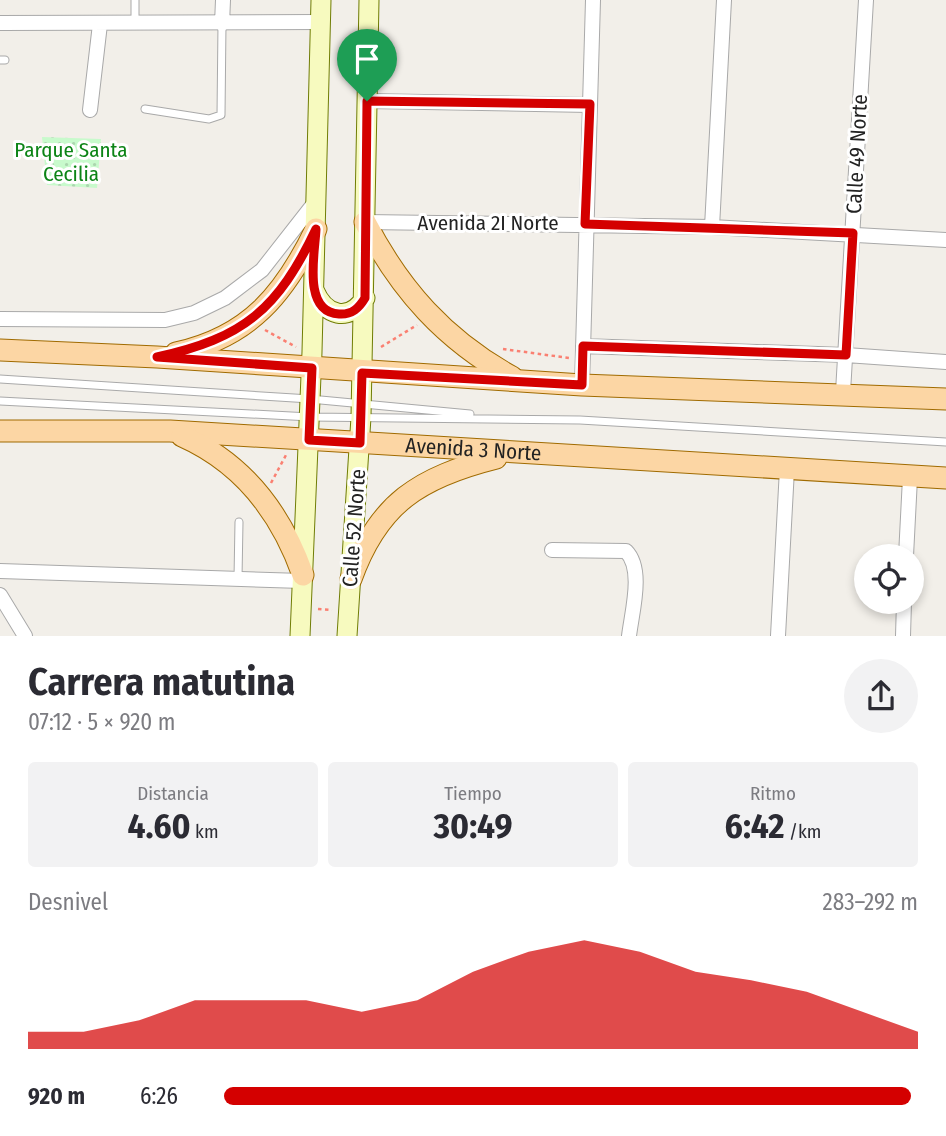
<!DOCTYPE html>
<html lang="es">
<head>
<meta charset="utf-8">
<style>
  body { margin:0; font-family:"Fira Sans Condensed",sans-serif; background:#f2f2f3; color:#2b2b33; height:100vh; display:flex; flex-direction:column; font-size:26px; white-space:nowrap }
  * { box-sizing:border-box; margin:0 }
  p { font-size:23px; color:#7c7c81 }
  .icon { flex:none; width:38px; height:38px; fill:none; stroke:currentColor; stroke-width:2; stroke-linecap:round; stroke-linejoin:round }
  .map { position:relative; height:636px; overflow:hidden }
  .details { display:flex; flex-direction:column; background:#fff; flex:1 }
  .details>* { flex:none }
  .fabs { position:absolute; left:854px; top:544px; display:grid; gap:14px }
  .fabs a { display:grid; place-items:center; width:70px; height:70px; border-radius:50%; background:#fff; box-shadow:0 4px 10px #0003; font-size:35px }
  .pin { position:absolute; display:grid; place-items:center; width:60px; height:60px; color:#fff; margin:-72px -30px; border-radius:50% 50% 50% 0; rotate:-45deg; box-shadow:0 0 7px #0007 }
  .pin .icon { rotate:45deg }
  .round { display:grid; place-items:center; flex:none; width:74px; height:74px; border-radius:37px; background:#f2f2f3 }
  .summary { display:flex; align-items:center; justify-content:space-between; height:119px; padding:0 28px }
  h1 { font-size:38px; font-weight:700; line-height:52px }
  .metrics { display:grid; grid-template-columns:repeat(3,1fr); gap:10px; height:119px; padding:7px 28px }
  .metrics div { display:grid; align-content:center; border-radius:7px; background:#f2f2f3; text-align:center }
  .metrics b { font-size:35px; font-weight:700 }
  .metrics small { font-size:19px; font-weight:400 }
  .metrics p { font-size:19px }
  .chart { height:196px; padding:14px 28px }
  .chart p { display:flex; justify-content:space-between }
  .chart svg { width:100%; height:126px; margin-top:7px; fill:#d40000; opacity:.7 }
  ul { padding:0 28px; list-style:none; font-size:23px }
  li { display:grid; grid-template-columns:112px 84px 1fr; align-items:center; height:52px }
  li i { height:18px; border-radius:9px; background:#d40000 }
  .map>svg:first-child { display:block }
  .park { fill:url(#park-dots) }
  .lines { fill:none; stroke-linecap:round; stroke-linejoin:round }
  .service-casing { stroke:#a9a9a9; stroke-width:9 }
  .minor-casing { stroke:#a9a9a9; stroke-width:16 }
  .secondary-casing { stroke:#707d05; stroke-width:21 }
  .primary-casing { stroke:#a06b00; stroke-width:23 }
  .path { stroke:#fa8072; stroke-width:2.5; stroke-dasharray:3.5 3.5; stroke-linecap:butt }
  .service { stroke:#fff; stroke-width:7 }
  .minor { stroke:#fff; stroke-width:14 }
  .secondary { stroke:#f7fabf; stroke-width:19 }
  .primary { stroke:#fcd6a4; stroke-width:21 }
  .route-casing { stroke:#fff; stroke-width:14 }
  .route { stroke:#d40000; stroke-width:9 }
  .labels { text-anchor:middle; stroke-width:6; stroke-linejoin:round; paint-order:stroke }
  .park-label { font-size:21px; fill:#0c8416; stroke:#fff }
  .street-label { font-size:21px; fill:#222; stroke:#fff }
</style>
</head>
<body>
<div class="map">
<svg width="946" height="636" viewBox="0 0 946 636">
  <defs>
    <pattern id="park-dots" width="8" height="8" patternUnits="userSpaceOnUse" patternTransform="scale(1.75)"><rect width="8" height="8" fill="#c8facc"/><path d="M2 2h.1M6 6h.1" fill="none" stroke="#acd6af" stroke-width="1.8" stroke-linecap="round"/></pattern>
  </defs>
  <rect width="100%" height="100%" fill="#f2efe9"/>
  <path class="park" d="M 42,137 L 101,139 L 97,188 L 47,185 Z"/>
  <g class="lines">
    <g class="service-casing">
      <path id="service" d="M 135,23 L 135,0
        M 0,60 L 5,60
        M 145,109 L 209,119 L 221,115 L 222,24
        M 0,379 L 310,399 L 470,414
        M 0,401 L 310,417 L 580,420 L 946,442
        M 238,578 L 239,522"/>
    </g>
    <g class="minor-casing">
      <path id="minor" d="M 0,23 L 320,22
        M 222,24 L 223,0
        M 367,101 L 590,105
        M 90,110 L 100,24
        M 365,222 L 712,227 L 946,240
        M 712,227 L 724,0
        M 0,319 L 165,320 L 194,313 L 225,298 L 262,270 L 316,201
        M 583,346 L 846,355 L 946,362
        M 582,385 L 593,0
        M 843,392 L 866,0
        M 552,550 L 626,551 C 644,569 632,611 629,636
        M 906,556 L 910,478
        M 0,571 L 302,581
        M 0,595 L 25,636
        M 778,636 L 787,469
        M 903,636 L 904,602"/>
    </g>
    <g class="secondary-casing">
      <path id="secondary" d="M 314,290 C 325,316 349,323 365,298
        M 300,636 L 312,352 L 321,0
        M 347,636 L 361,417 L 369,0"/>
    </g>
    <g class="primary-casing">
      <g id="primary">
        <path d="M 365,222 C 400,290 445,340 512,377"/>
        <path d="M 0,350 L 157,357 L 582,385 L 946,399"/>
        <path d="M 176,353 C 250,337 285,293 316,229"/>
        <path id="s1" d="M 0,431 L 170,431 L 946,478"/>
        <path d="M 182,436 C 243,463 281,513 303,575"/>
        <path d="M 351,579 C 378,503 420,477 496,458"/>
      </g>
    </g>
    <path class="path" d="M 265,330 L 296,347
      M 381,347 L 417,325
      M 503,349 L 569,358
      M 271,483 L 286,455
      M 318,609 L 332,610"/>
    <use href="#service" class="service"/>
    <use href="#minor" class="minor"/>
    <use href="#secondary" class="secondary"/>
    <use href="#primary" class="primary"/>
  </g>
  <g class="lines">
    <g class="route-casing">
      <path id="route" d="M 367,101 L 590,104 L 585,224 L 853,233 L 846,355 L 583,346 L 582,385 L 362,373 L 360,443 L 309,440 L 312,368 L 157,357 C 244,338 278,309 316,229 C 315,253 302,312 339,314 C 352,315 359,308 365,298 Z"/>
    </g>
    <use href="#route" class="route"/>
  </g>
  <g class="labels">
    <g class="park-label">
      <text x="71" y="157">Parque Santa<tspan x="71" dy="24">Cecilia</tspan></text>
    </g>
    <g class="street-label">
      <text transform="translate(857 154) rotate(-87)" y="7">Calle 49 Norte</text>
      <text x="488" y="230">Avenida 2I Norte</text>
      <text dy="7" stroke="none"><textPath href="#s1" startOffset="474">Avenida 3 Norte</textPath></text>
      <text transform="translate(354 528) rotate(-86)" y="7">Calle 52 Norte</text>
    </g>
  </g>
</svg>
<div class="fabs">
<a><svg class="icon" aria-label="locate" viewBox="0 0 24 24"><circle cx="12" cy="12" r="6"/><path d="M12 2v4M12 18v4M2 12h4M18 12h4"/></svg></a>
</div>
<div class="pin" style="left:367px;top:101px;background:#1e9e55"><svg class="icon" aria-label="arrive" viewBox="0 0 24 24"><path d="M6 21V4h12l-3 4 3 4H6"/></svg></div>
</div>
<section class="details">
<div class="summary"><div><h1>Carrera matutina</h1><p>07:12 · 5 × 920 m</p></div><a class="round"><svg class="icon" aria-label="share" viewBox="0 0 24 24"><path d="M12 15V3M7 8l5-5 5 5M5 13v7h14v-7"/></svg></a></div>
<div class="metrics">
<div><p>Distancia</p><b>4.60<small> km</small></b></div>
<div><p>Tiempo</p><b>30:49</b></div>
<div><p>Ritmo</p><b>6:42<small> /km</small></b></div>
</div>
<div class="chart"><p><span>Desnivel</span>283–292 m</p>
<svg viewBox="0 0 160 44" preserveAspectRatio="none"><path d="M0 44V38L10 38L20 34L30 27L40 27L50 27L60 31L70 27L80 17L90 10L100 6L110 10L120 17L130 20L140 24L150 31L160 38V44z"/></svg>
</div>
<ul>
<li><b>920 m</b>6:26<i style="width:99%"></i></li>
</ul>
</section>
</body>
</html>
